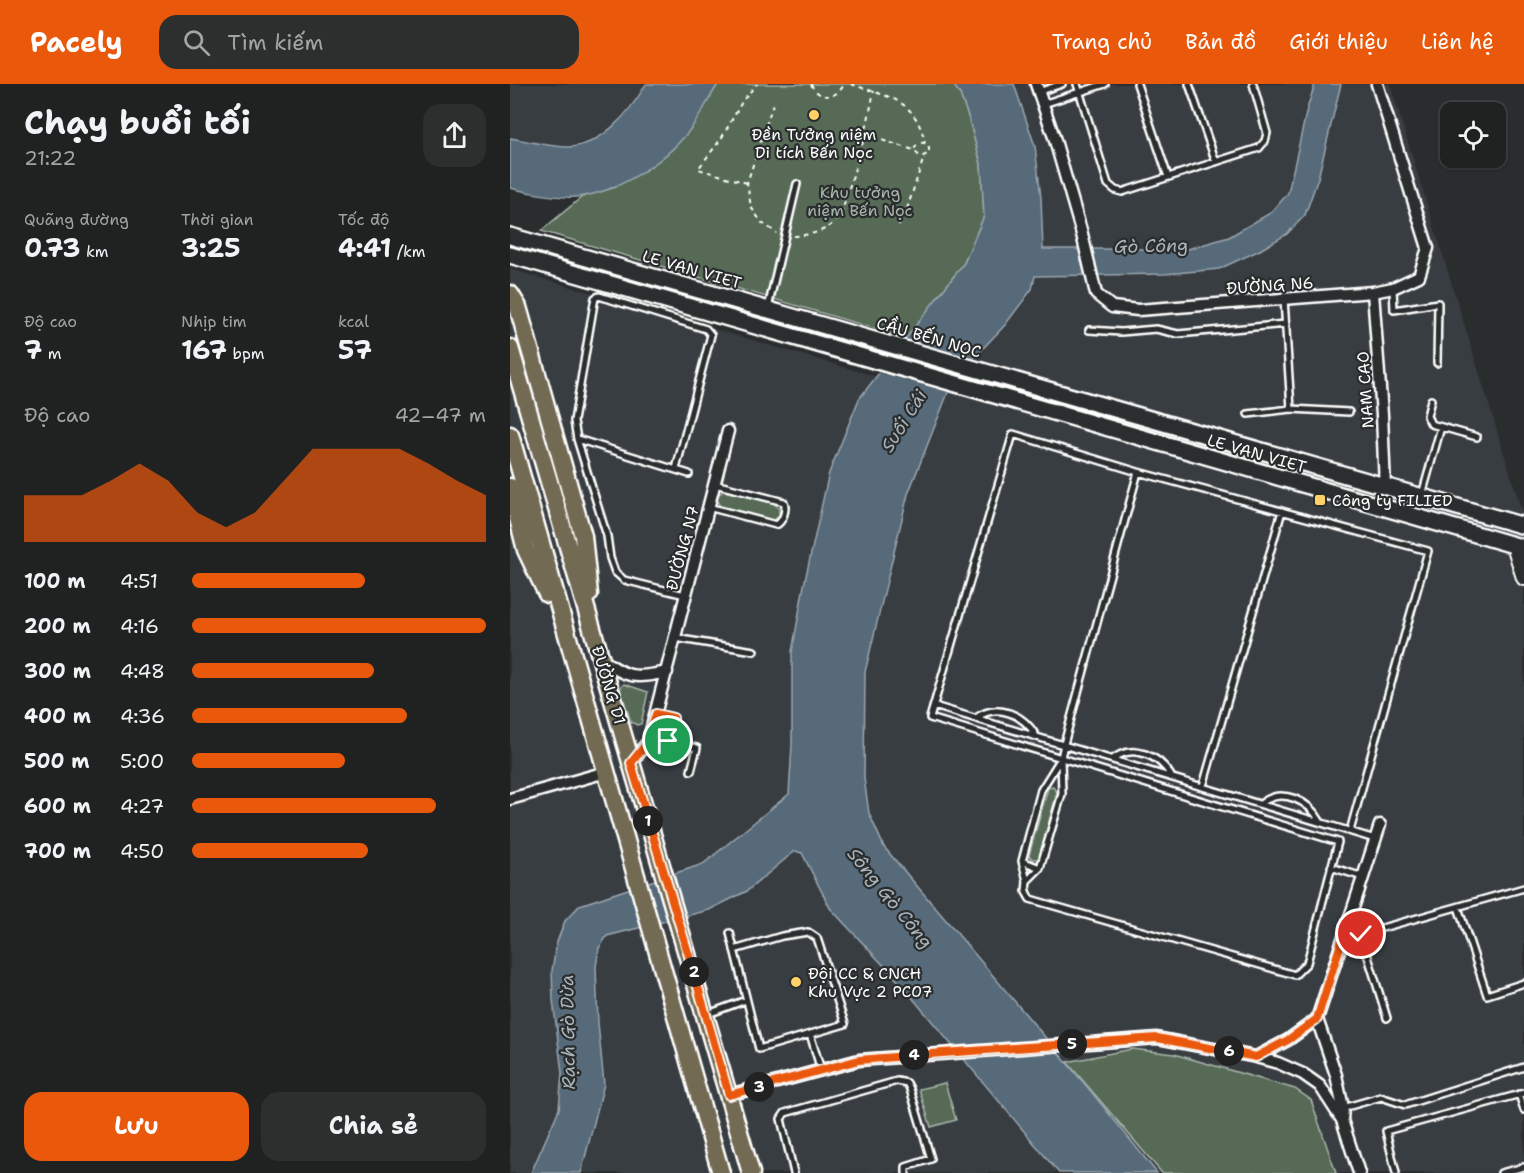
<!DOCTYPE html>
<html lang="vi">
<head>
<meta charset="utf-8">
<style>
  body { margin:0; font-family:"Shantell Sans",sans-serif; background:#2d2f2f; color:#f1f3f6; height:100vh; display:flex; flex-direction:column; font-size:22px; white-space:nowrap }
  * { box-sizing:border-box; margin:0 }
  p { font-size:20px; color:#a2a4a5 }
  .icon { flex:none; width:33px; height:33px; fill:none; stroke:currentColor; stroke-width:2; stroke-linecap:round; stroke-linejoin:round }
  .map { position:relative; flex:1; overflow:hidden }
  .details { display:flex; flex-direction:column; background:#202222; width:510px }
  .details>* { flex:none }
  .tools { position:absolute; left:930px; top:18px; display:grid; gap:12px }
  .tools a { display:grid; place-items:center; width:66px; height:66px; border-radius:12px; background:#202222; box-shadow:0 2px 4px #0004,0 0 0 2px #3d3f40; font-size:30px }
  .pin { position:absolute; display:grid; place-items:center; width:51px; height:51px; color:#fff; margin:-26px; border:3px solid #fff; border-radius:50%; box-shadow:0 2px 6px #0007 }
  .km { position:absolute; width:30px; height:30px; margin:-15px; border-radius:50%; background:#222; color:#fff; font-size:16px; line-height:30px; text-align:center }
  .round { display:grid; place-items:center; flex:none; width:63px; height:63px; border-radius:18px; background:#2d2f2f }
  .summary { display:flex; align-items:center; justify-content:space-between; height:102px; padding:0 24px }
  h1 { font-size:33px; font-weight:700; line-height:45px }
  .stats { display:grid; grid-template-columns:repeat(3,1fr); gap:9px; height:102px; padding:6px 24px }
  .stats div { display:grid; align-content:center }
  .stats b { font-size:26px; font-weight:700 }
  .stats small { font-size:16px; font-weight:400 }
  .stats p { font-size:16px }
  .chart { height:168px; padding:12px 24px }
  .chart p { display:flex; justify-content:space-between }
  .chart svg { width:100%; height:108px; margin-top:6px; fill:#ea580c; opacity:.7 }
  .button { display:flex; gap:12px; margin-top:auto; padding:12px 24px }
  .button a { flex:1; height:69px; border-radius:18px; background:#ea580c; color:#fff; font-size:24px; font-weight:700; line-height:69px; text-align:center }
  .button a+a { background:#2d2f2f; color:#f1f3f6 }
  ul { padding:0 24px; list-style:none; font-size:20px }
  li { display:grid; grid-template-columns:96px 72px 1fr; align-items:center; height:45px }
  li i { height:15px; border-radius:8px; background:#ea580c }
  header { display:flex; align-items:center; gap:36px; box-sizing:border-box; height:84px; padding:0 30px; background:#ea580c; color:#fff }
  header strong { font-size:28px }
  nav { display:flex; gap:33px; margin-inline-start:auto; font-size:21px }
  .search { width:420px; height:54px; background:#2d2f2f; display:flex; align-items:center; gap:15px; box-sizing:border-box; padding:0 21px; border-radius:18px; color:#a2a4a5; font-size:22px }
  main { display:flex; flex:1; min-height:0 }
  .map>svg:first-child { display:block }
  .built { fill:#383c42 }
  .green { fill:#566b57; stroke:#aab5ab; stroke-width:1.5 }
  .water { fill:#576b79; stroke:#9aa6af; stroke-width:1.5 }
  .pier { fill:#2a2d2e }
  .lines { fill:none; stroke-linecap:round; stroke-linejoin:round }
  .service-casing { stroke:#fff; stroke-width:10 }
  .minor-casing { stroke:#fff; stroke-width:15 }
  .tertiary-casing { stroke:#fff; stroke-width:18 }
  .secondary-casing { stroke:#fff; stroke-width:20 }
  .primary-casing { stroke:#fff; stroke-width:21 }
  .path { stroke:#fff; stroke-width:2; stroke-dasharray:4.5 4.5; stroke-linecap:butt }
  .service { stroke:#2a2d2e; stroke-width:5 }
  .minor { stroke:#2a2d2e; stroke-width:10 }
  .tertiary { stroke:#2a2d2e; stroke-width:14 }
  .secondary { stroke:#2a2d2e; stroke-width:15 }
  .primary { stroke:#736b52; stroke-width:16 }
  .route-casing { stroke:#fff; stroke-width:12 }
  .route { stroke:#ea580c; stroke-width:8 }
  .poi-dot { fill:#ffd166; stroke:#2a2d2e; stroke-width:2 }
  .labels { text-anchor:middle; stroke-width:4.5; stroke-linejoin:round; paint-order:stroke }
  .poi-label { font-size:16px; fill:#fff; stroke:#2a2d2e; text-anchor:start }
  .park-label { font-size:16px; fill:#aab5ab; stroke:#2a2d2e }
  .street-label { font-size:16px; fill:#fff; stroke:#2a2d2e }
  .water-label { font-size:18px; font-style:italic; fill:#abb5bc; stroke:#2a2d2e }
</style>
</head>
<body>
<header>
<strong>Pacely</strong>
<div class="search"><svg class="icon" aria-label="search" viewBox="0 0 24 24"><circle cx="10" cy="10" r="6"/><path d="M15 15l6 6"/></svg>Tìm kiếm</div>
<nav><a>Trang chủ</a><a>Bản đồ</a><a>Giới thiệu</a><a>Liên hệ</a></nav>
</header>
<main>
<section class="details">
<div class="summary"><div><h1>Chạy buổi tối</h1><p>21:22</p></div><a class="round"><svg class="icon" aria-label="share" viewBox="0 0 24 24"><path d="M12 15V3M7 8l5-5 5 5M5 13v7h14v-7"/></svg></a></div>
<div class="stats">
<div><p>Quãng đường</p><b>0.73<small> km</small></b></div>
<div><p>Thời gian</p><b>3:25</b></div>
<div><p>Tốc độ</p><b>4:41<small> /km</small></b></div>
</div>
<div class="stats">
<div><p>Độ cao</p><b>7<small> m</small></b></div>
<div><p>Nhịp tim</p><b>167<small> bpm</small></b></div>
<div><p>kcal</p><b>57</b></div>
</div>
<div class="chart"><p><span>Độ cao</span>42–47 m</p>
<svg viewBox="0 0 160 44" preserveAspectRatio="none"><path d="M0 44V25L10 25L20 25L30 19L40 12L50 19L60 32L70 38L80 32L90 19L100 6L110 6L120 6L130 6L140 12L150 19L160 25V44z"/></svg>
</div>
<ul>
<li><b>100 m</b>4:51<i style="width:59%"></i></li>
<li><b>200 m</b>4:16<i style="width:100%"></i></li>
<li><b>300 m</b>4:48<i style="width:62%"></i></li>
<li><b>400 m</b>4:36<i style="width:73%"></i></li>
<li><b>500 m</b>5:00<i style="width:52%"></i></li>
<li><b>600 m</b>4:27<i style="width:83%"></i></li>
<li><b>700 m</b>4:50<i style="width:60%"></i></li>
</ul>
<div class="button"><a>Lưu</a><a>Chia sẻ</a></div>
</section>
<div class="map">
<svg width="1014" height="1089" viewBox="0 0 1014 1089">
  <rect width="100%" height="100%" fill="#2a2d2e"/>
  <filter id="ink" filterUnits="userSpaceOnUse"><feTurbulence type="fractalNoise" baseFrequency=".0167" numOctaves="2"/><feDisplacementMap in="SourceGraphic" scale="12" xChannelSelector="R" yChannelSelector="G"/><feConvolveMatrix kernelMatrix="1 2 1 2 8 2 1 2 1" color-interpolation-filters="sRGB"/></filter>
  <g filter="url(#ink)">
    <path class="built" d="M 0,0 L 136,0 L 127,15 L 107,38 L 85,55 L 57,63 L 0,54 Z
      M 504,0 L 880,0 L 1014,434 L 1014,1089 L 0,1089 L 0,185 L 436,313 L 443,296 L 495,241 L 522,205 L 533,165 L 525,62 Z"/>
    <path class="green" d="M 208,0 L 443,0 L 450,10 L 458,32 L 471,80 L 474,132 L 454,179 L 397,254 L 31,147 L 72,113 L 106,103 L 183,41 Z
      M 214,407 L 264,419 L 269,425 L 269,431 L 263,438 L 212,424 C 207,420 207,416 208,410 Z
      M 114,600 L 138,608 L 131,640 L 127,641 L 121,638 L 110,604 Z
      M 543,703 L 547,708 L 529,775 L 522,775 L 519,771 L 538,704 Z
      M 622,965 L 664,970 L 785,1005 L 801,1016 L 826,1089 L 652,1089 L 557,978 Z
      M 435,999 L 446,1036 L 421,1043 L 409,1005 Z"/>
    <path class="water" d="M 136,0 L 208,0 C 200,13 193,27 184,40 C 161,74 114,105 74,112 C 55,116 19,109 0,104 L 0,54 C 18,57 37,62 55,63 C 91,64 120,28 136,0 Z
      M 443,0 L 504,0 L 525,62 L 531,114 L 533,165 L 678,165 L 719,153 L 762,128 L 778,109 L 797,25 L 805,0 L 831,0 L 808,94 L 795,131 L 777,150 L 750,166 L 709,185 L 655,190 L 525,192 L 522,205 L 495,241 L 443,296 L 398,410 L 355,588 L 354,694 L 359,729 L 374,763 L 579,1005 L 647,1089 L 549,1089 L 389,898 L 320,824 L 292,769 L 285,767 L 237,807 L 199,826 L 97,852 L 89,864 L 86,883 L 88,939 L 94,1000 L 71,1089 L 21,1089 L 49,1025 L 52,989 L 43,916 L 42,886 L 47,858 L 55,837 L 70,821 L 193,780 L 279,710 L 282,661 L 282,568 L 294,501 L 319,389 L 349,315 L 454,179 L 474,132 L 471,79 L 458,32 L 450,10 Z"/>
    <path class="pier" d="M 393,254 L 466,275 L 445,298 L 441,309 L 366,288 Z"/>
    <g class="lines">
      <g class="service-casing">
        <path id="service" d="M 567,0 L 598,100 L 605,106 L 612,108 L 749,64 L 755,57 L 757,49 L 743,0
          M 627,0 L 658,93
          M 679,0 L 706,78
          M 528,8 L 552,0
          M 533,20 L 595,0
          M 883,204 L 884,226 L 928,219 L 927,279
          M 774,215 L 781,325
          M 258,224 L 287,100
          M 579,246 L 611,248 L 646,245 L 668,250 L 776,240
          M 921,316 L 917,332 L 921,340 L 967,353
          M 738,330 L 781,325 L 839,328
          M 67,355 L 179,390
          M 166,385 L 201,251 L 196,245 L 89,212 L 85,214 L 84,219 L 64,337 L 67,355 L 97,452 L 100,474 L 105,488 L 114,496 L 175,511
          M 912,411 L 931,343
          M 198,423 L 266,441 C 273,438 277,425 274,418 L 205,400
          M 165,554 L 244,567
          M 424,622 L 865,755
          M 145,630 L 163,634 L 158,657 L 187,664 L 181,687
          M 466,634 C 488,618 514,631 526,652
          M 551,674 L 531,706 L 512,777 L 517,797 L 516,808 L 520,815 L 785,891 L 797,879 L 828,758 L 420,634 L 503,350 L 628,388 L 918,467 L 840,747
          M 603,675 C 623,659 650,672 661,692
          M 693,702 L 772,427
          M 752,719 C 772,703 799,717 810,737
          M 512,777 L 530,784
          M 821,783 L 853,793
          M 517,797 L 530,784 L 552,710 L 551,674 L 554,660 L 628,388
          M 948,823 L 977,911 L 1014,899
          M 220,849 L 249,965 L 335,940 L 307,854 L 298,848 L 272,852 L 224,866
          M 851,850 L 877,934
          M 833,855 L 1014,804
          M 198,930 L 236,916
          M 300,950 L 311,986
          M 1009,1010 L 1014,1026
          M 833,1024 L 871,1013 L 895,1021 L 1014,983
          M 284,1089 L 271,1035 L 275,1029 L 387,997 L 397,999 L 400,1005 L 421,1075 L 396,1083 L 396,1089
          M 886,1089 L 876,1047 L 1014,1009
          M 991,1089 L 1014,1083"/>
      </g>
      <g class="minor-casing">
        <path id="minor" d="M 526,0 L 544,53 L 572,150 L 586,210 L 602,223 L 628,226 L 863,208 L 883,204 L 909,192 L 918,164 L 867,0
          M 863,208 L 872,331 L 875,403
          M 91,575 C 118,594 124,595 157,588
          M 121,679 L 138,658 L 218,347
          M 0,715 L 96,688
          M 746,973 L 778,956 L 807,935
          M 219,1011 L 349,976 L 647,954 L 746,973 L 768,979 L 793,990 L 810,1002 L 832,1036 L 849,1089
          M 832,1036 L 833,1024 L 826,991 L 807,935 L 870,741"/>
      </g>
      <g class="tertiary-casing">
        <path id="tertiary" d="M 1004,461 L 1014,494"/>
      </g>
      <g class="secondary-casing">
        <path id="secondary" d="M 0,152 L 1014,442
          M 0,171 L 1014,464"/>
      </g>
      <g class="primary-casing">
        <path id="primary" d="M 0,210 L 8,223 L 73,452 L 79,510
          M 0,264 C 79,539 163,813 241,1089
          M 0,351 L 211,1089
          M 0,403 L 16,466 L 37,510"/>
      </g>
      <path class="path" d="M 301,0 C 308,16 327,16 334,0
        M 341,0 C 379,14 404,13 415,58
        M 263,20 L 237,99 L 241,123 L 252,139 L 267,149
        M 355,51 L 404,66 L 410,73 L 418,70 C 423,58 408,54 404,66
        M 237,99 L 188,85 L 211,55 L 233,16 L 247,0
        M 389,141 L 396,128 L 414,73
        M 284,152 C 302,151 319,147 331,131 L 355,51 L 364,7"/>
      <use href="#service" class="service"/>
      <use href="#minor" class="minor"/>
      <use href="#tertiary" class="tertiary"/>
      <use href="#secondary" class="secondary"/>
      <use href="#primary" class="primary"/>
    </g>
  </g>
  <g class="lines" filter="url(#ink)">
    <g class="route-casing">
      <path id="route" d="M 158,657 L 163,634 L 146,630 L 138,658 L 121,679 L 179,872 L 219,1011 L 349,976 L 433,969 L 647,954 L 746,973 L 778,956 L 807,935 L 832,856 L 851,850"/>
    </g>
    <use href="#route" class="route"/>
  </g>
  <g class="poi-dot">
    <circle cx="304" cy="31" r="6"/>
    <rect x="804" y="410" width="12" height="12" rx="3"/>
    <circle cx="286" cy="898" r="6"/>
  </g>
  <g class="labels">
    <g class="poi-label">
      <text x="304" y="56" text-anchor="middle">Đền Tưởng niệm<tspan x="304" dy="18">Di tích Bến Nọc</tspan></text>
      <text x="822" y="422">Công ty FILIED</text>
      <text x="298" y="895">Đội CC &amp; CNCH<tspan x="298" dy="18">Khu Vực 2 PC07</tspan></text>
    </g>
    <g class="park-label">
      <text x="350" y="114">Khu tưởng<tspan x="350" dy="18">niệm Bến Nọc</tspan></text>
    </g>
    <g class="street-label">
      <text transform="translate(182 185) rotate(16)" y="6">LE VAN VIET</text>
      <text transform="translate(760 201) rotate(-4)" y="6">ĐƯỜNG N6</text>
      <text transform="translate(419 253) rotate(16)" y="6">CẦU BẾN NỌC</text>
      <text transform="translate(855 306) rotate(-94)" y="6">NAM CAO</text>
      <text transform="translate(747 369) rotate(16)" y="6">LE VAN VIET</text>
      <text transform="translate(172 464) rotate(-75)" y="6">ĐƯỜNG N7</text>
      <text transform="translate(99 601) rotate(73)" y="6">ĐƯỜNG D1</text>
    </g>
    <g class="water-label">
      <text transform="translate(641 162) rotate(-1)" y="6">Gò Công</text>
      <text transform="translate(394 337) rotate(-58)" y="6">Suối Cái</text>
      <text transform="translate(380 814) rotate(51)" y="6">Sông Gò Công</text>
      <text transform="translate(58 948) rotate(-91)" y="6">Rạch Gò Dừa</text>
    </g>
  </g>
</svg>
<div class="tools">
<a><svg class="icon" aria-label="locate" viewBox="0 0 24 24"><circle cx="12" cy="12" r="6"/><path d="M12 2v4M12 18v4M2 12h4M18 12h4"/></svg></a>
</div>
<div class="pin" style="left:158px;top:657px;background:#1e9e55"><svg class="icon" aria-label="arrive" viewBox="0 0 24 24"><path d="M6 21V4h12l-3 4 3 4H6"/></svg></div>
<div class="pin" style="left:851px;top:850px;background:#d93025"><svg class="icon" aria-label="check" viewBox="0 0 24 24"><path d="M5 12l5 5 9-10"/></svg></div>
<b class="km" style="left:138px;top:737px">1</b>
<b class="km" style="left:184px;top:888px">2</b>
<b class="km" style="left:249px;top:1003px">3</b>
<b class="km" style="left:404px;top:971px">4</b>
<b class="km" style="left:562px;top:960px">5</b>
<b class="km" style="left:719px;top:967px">6</b>
</div>
</main>
</body>
</html>
